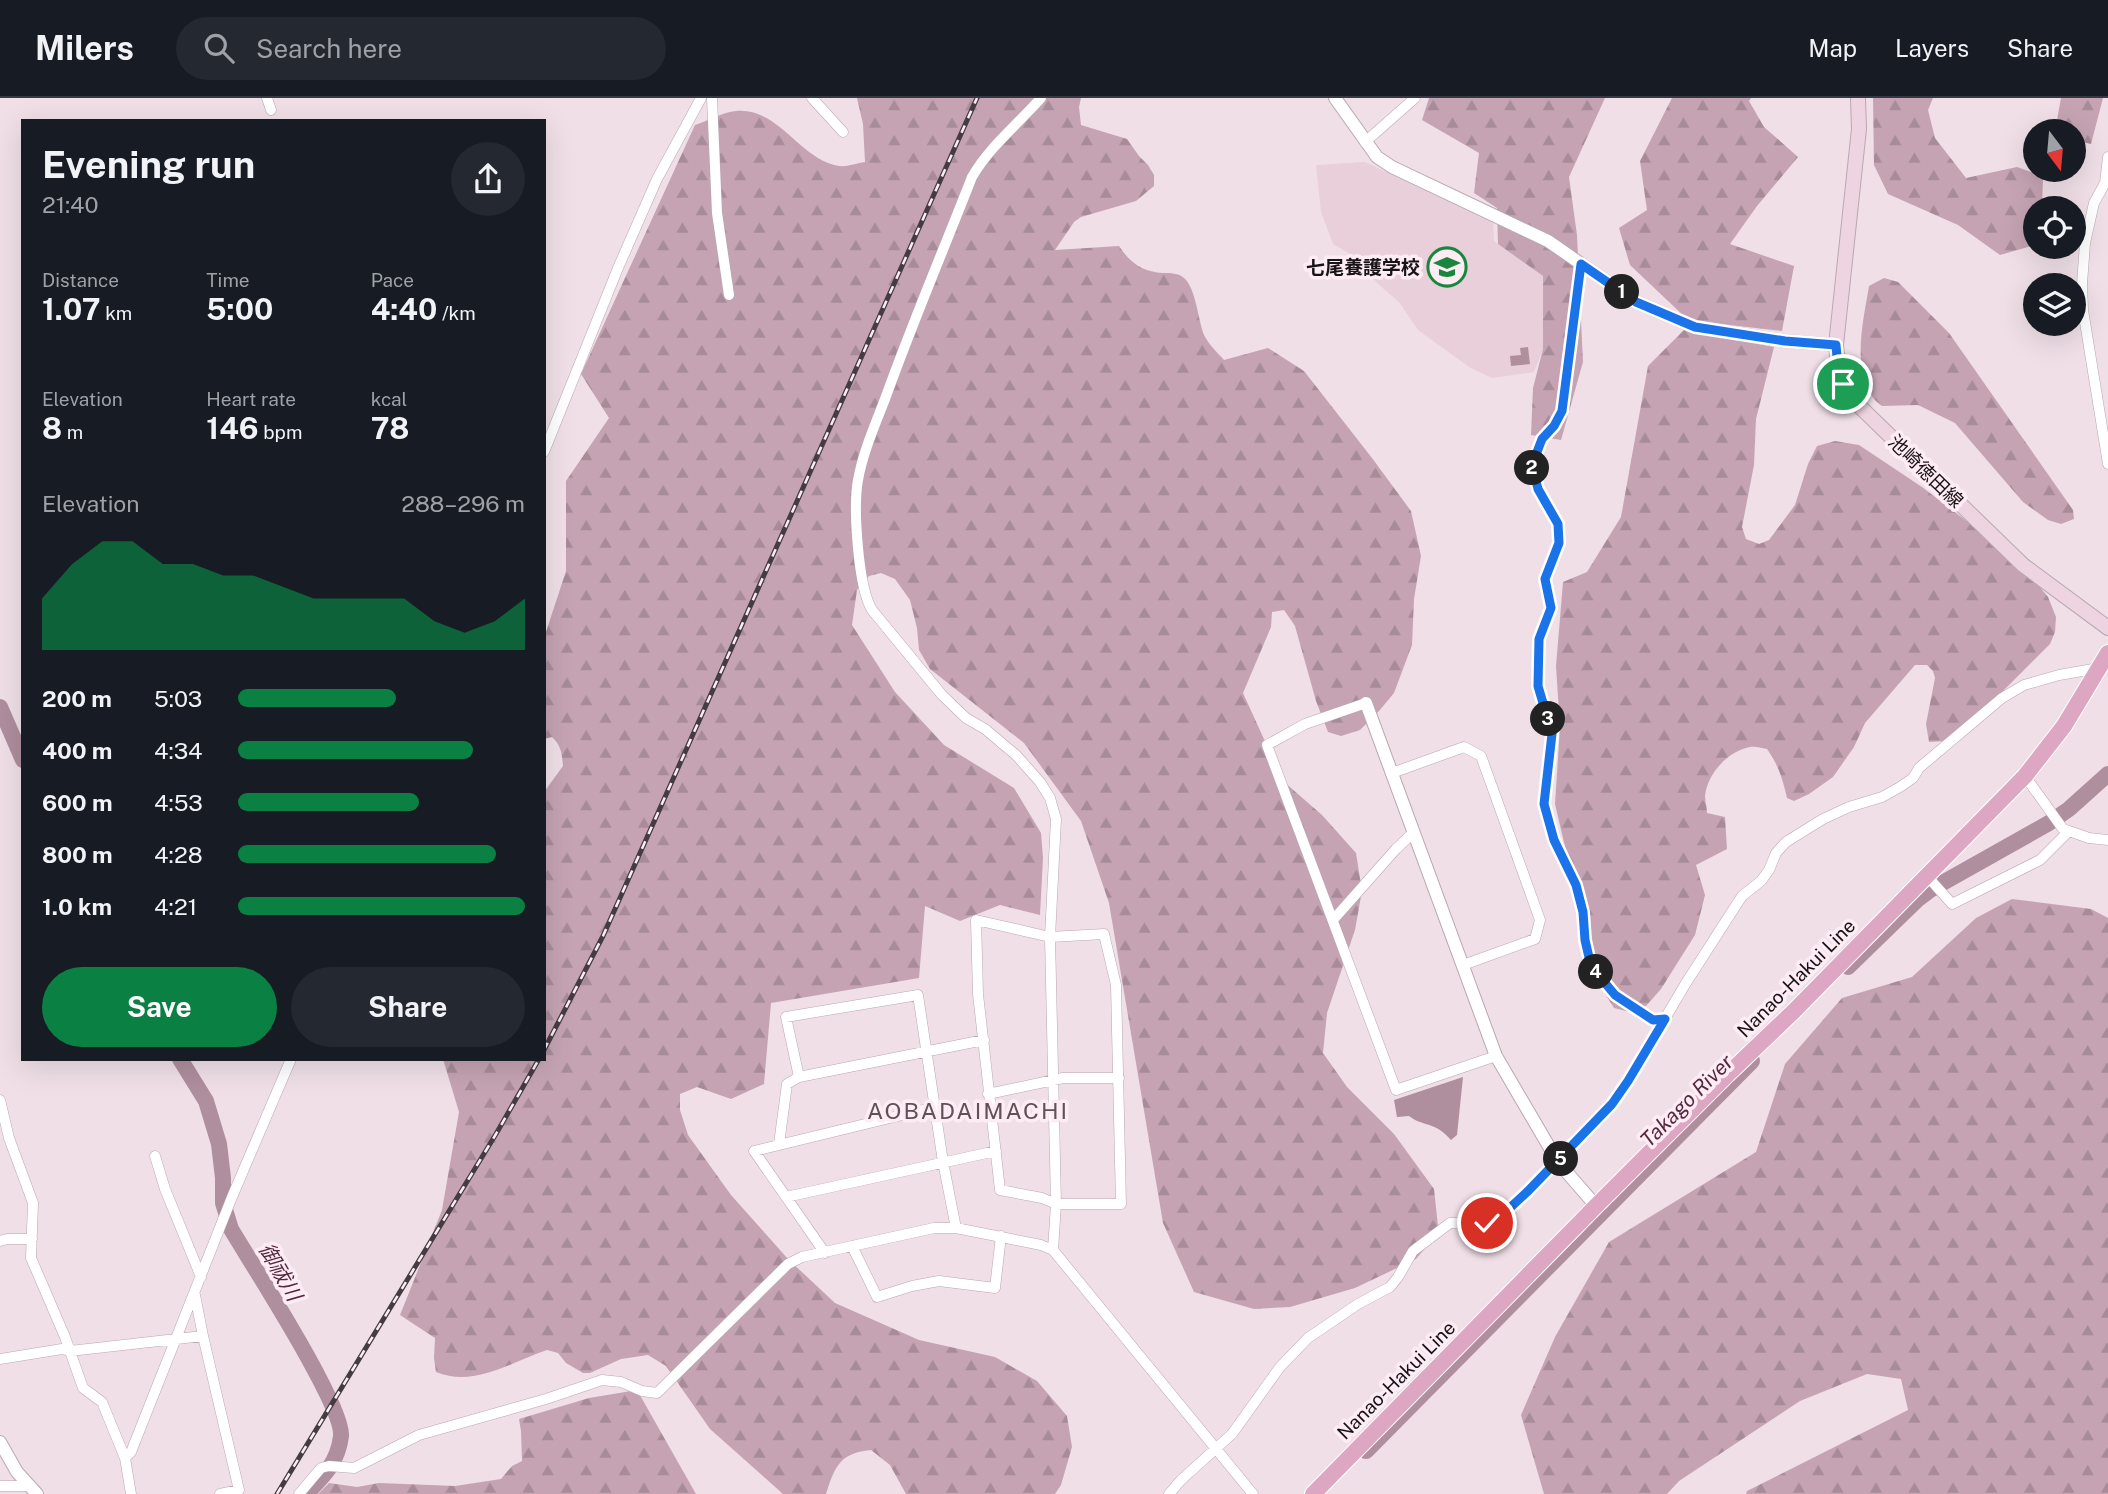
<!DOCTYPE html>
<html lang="en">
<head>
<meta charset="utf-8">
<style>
  body { margin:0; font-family:"Public Sans","Noto Sans JP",sans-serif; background:#242831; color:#f1f3f6; height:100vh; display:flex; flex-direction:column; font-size:26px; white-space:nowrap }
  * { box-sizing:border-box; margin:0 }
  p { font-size:23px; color:#9ea1a6 }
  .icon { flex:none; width:38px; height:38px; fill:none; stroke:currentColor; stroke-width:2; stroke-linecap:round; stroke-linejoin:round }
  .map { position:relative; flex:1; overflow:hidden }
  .sheet { position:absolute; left:21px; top:21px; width:525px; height:942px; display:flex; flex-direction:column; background:#171b24; border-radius:0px; box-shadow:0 7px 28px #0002 }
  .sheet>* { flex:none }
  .needle { width:46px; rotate:164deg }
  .fabs { position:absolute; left:2023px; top:21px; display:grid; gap:14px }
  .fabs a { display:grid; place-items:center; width:63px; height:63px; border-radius:50%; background:#171b24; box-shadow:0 7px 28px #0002; font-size:35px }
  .pin { position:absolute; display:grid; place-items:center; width:60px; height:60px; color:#fff; margin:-30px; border:4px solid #fff; border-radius:50%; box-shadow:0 2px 7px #0007 }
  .km { position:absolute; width:35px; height:35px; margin:-18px; border-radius:50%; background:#222; color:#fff; font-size:19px; line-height:35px; text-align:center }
  .round { display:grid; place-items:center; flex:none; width:74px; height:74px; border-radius:37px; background:#242831 }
  .head { display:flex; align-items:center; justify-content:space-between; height:119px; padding:0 21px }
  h1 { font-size:38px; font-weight:700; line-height:52px }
  .figures { display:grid; grid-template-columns:repeat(3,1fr); gap:10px; height:119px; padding:7px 21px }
  .figures div { display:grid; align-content:center }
  .figures b { font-size:30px; font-weight:700 }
  .figures small { font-size:19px; font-weight:400 }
  .figures p { font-size:19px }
  .chart { height:196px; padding:14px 21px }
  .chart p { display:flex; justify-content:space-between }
  .chart svg { width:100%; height:126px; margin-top:7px; fill:#0b8043; opacity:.7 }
  .primary-button { display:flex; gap:14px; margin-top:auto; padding:14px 21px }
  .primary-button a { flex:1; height:80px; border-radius:42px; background:#0b8043; color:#fff; font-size:28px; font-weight:700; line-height:80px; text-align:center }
  .primary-button a+a { background:#242831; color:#f1f3f6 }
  ul { padding:0 21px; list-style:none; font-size:23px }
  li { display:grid; grid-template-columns:112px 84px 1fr; align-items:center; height:52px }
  li i { height:18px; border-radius:9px; background:#0b8043 }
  header { display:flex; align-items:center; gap:42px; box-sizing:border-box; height:98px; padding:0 35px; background:#171b24; border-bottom:2px solid #363941 }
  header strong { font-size:33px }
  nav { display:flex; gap:38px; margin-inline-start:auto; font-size:24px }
  .search { width:490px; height:63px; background:#242831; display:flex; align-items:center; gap:18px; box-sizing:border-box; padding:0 24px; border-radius:38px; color:#9ea1a6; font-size:26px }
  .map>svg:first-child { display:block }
  .built { fill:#e8cfda }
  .forest { fill:url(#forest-firs) }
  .water { fill:#af8e9e }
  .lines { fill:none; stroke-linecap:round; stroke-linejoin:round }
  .river { stroke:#af8e9e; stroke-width:16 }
  .minor-casing { stroke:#b8a8b0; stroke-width:11 }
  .tertiary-casing { stroke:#b8a8b0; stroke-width:14 }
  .secondary-casing { stroke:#b8a8b0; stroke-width:16 }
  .primary-casing { stroke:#fff; stroke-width:18 }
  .minor { stroke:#fff; stroke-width:10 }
  .tertiary { stroke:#fff; stroke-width:12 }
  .secondary { stroke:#eed3e1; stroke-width:14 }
  .primary { stroke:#dda6c3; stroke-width:16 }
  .rail-casing { stroke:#443c40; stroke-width:5 }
  .rail { stroke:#fdecf4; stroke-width:2.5; stroke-dasharray:8; stroke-linecap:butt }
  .route-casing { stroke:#fff; stroke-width:14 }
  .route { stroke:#1a73e8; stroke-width:9 }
  .labels { text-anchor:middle; stroke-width:7; stroke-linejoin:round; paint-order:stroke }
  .poi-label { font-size:19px; font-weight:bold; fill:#171214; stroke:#fdecf4; text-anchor:end }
  .street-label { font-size:19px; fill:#171214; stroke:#fdecf4 }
  .water-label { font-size:21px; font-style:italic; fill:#552840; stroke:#fdecf4 }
  .quarter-label { font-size:23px; letter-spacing:2px; fill:#5f5158; stroke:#fdecf4 }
</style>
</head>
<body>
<header>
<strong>Milers</strong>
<div class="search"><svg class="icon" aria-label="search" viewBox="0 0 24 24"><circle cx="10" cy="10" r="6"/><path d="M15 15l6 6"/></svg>Search here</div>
<nav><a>Map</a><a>Layers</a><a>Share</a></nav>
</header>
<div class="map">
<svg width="2108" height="1396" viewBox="0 0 2108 1396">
  <defs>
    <pattern id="forest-firs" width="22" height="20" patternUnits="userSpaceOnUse" patternTransform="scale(1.75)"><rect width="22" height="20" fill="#c5a3b3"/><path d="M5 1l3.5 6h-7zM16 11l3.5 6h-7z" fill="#a88b99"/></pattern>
  </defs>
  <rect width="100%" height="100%" fill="#f0dfe7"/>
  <path class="built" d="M 1365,64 L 1493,124 L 1494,143 L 1543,178 L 1548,238 L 1534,274 L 1492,280 L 1469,269 L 1418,232 L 1399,204 L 1378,186 L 1357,160 L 1333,146 L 1321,114 L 1316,67 Z"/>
  <path class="forest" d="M 857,0 L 1081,0 L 1079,9 L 1081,27 L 1127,41 L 1139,58 L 1148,67 L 1154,77 L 1154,88 L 1136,103 L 1081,119 L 1074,124 L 1055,152 L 1119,148 C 1130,165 1143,174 1163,175 C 1171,175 1178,175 1184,180 C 1196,190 1198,222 1204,237 C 1209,247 1217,254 1224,262 L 1268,250 L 1304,273 L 1372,360 L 1411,413 L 1421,458 L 1414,501 L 1412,547 L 1394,595 L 1379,613 L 1360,632 L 1341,638 L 1328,634 L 1316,603 L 1295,528 L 1284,512 L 1272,514 L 1271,529 L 1243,595 L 1283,683 L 1322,717 L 1356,755 L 1362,793 L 1355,832 L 1327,915 L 1323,955 L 1347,989 L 1394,1036 L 1434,1091 L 1438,1128 L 1435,1139 L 1416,1161 L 1355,1190 L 1290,1209 L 1254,1211 L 1194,1194 L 1163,1125 L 1109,805 L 1081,723 L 1024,645 L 930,571 L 919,552 L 917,530 L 910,502 L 895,481 L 881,475 L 869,478 L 857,492 L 852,527 L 895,594 L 944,647 L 1014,690 L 1041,735 L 1043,760 L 1040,817 L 1000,807 L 960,823 L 925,808 L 919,880 L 771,905 L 764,986 L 731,1001 L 697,989 L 680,996 L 680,1012 L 688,1037 L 731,1097 L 788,1161 L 835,1205 L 919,1242 L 995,1259 L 1037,1283 L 1067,1318 L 1072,1349 L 1061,1387 L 1055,1396 L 906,1396 L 890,1367 L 871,1352 C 840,1355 835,1368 826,1396 L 783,1396 L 710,1331 L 666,1268 L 648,1257 L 621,1261 L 590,1275 L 583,1275 L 566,1265 L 558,1255 L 547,1252 C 511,1264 474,1290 436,1274 L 434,1260 L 435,1240 L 400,1217 L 442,1112 L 459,1014 L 443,961 L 544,961 L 544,694 L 563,668 C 562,656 561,647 552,639 L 544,641 L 544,540 L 566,473 L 566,383 L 609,320 L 581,276 L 695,27 C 708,23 723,14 736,13 C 779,9 800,62 839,68 C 847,69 857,65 865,64 L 863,26 Z
    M 1429,0 L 1605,0 L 1569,79 L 1577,137 L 1583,264 L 1561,342 L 1531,337 L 1533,290 L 1543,251 L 1543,178 L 1498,146 L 1497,110 L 1474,95 L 1479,55 L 1422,22 Z
    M 1672,0 L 1751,0 L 1749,3 L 1764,29 L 1798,59 L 1757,108 L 1730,146 L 1794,168 L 1782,233 L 1694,223 L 1686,220 L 1630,167 L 1619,130 L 1647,112 L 1640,63 Z
    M 1873,0 L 1933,0 L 1928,12 L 1935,40 L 1966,80 L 2017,69 L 2043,78 L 2042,110 L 2035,110 L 2035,147 L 2000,157 L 1958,127 L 1888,96 L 1874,67 Z
    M 2061,0 L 2103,0 L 2091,46 L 2074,42 L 2074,33 L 2055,33 Z
    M 1884,180 L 1898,184 L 1949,235 L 2073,412 L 2074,421 L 2061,426 L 2048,422 L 2023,404 L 1955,325 L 1918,307 L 1882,308 C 1878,305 1873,301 1871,296 C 1852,268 1864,219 1869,188 Z
    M 1684,232 L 1774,249 L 1756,321 L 1754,367 L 1742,429 L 1746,441 L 1759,446 L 1769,442 L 1795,407 L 1808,366 L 1817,348 L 1835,343 L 1859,347 L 1922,389 L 2019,463 L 2048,499 L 2056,519 L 2055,534 L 2050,546 L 1959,637 L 1946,643 L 1929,644 L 1926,626 L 1935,580 L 1933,573 L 1927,567 L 1915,567 L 1865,625 L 1854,649 L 1833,679 L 1809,696 L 1794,703 L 1787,700 C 1783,682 1778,666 1767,651 C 1761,650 1755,648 1750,649 C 1728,653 1707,676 1705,698 C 1705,703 1707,710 1707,715 L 1725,719 L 1727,751 L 1696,767 L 1705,797 L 1695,837 L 1661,891 L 1646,908 L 1630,914 L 1614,910 L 1596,881 L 1555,706 L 1560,629 L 1556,568 L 1563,484 L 1587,474 L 1621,419 L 1648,268 Z
    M 2012,801 L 2091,811 L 2108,820 L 2108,1396 L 1746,1396 L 1747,1393 L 1908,1312 L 1901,1281 L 1867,1276 L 1800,1303 L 1679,1383 L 1667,1396 L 1544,1396 L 1521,1317 L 1555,1239 L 1609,1144 L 1756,1054 L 1785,966 L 1842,900 L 1912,879 L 1976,820 Z
    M 637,1292 L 696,1396 L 318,1396 L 329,1385 L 357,1389 L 379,1385 L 455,1388 L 501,1381 L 512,1368 L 522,1363 L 521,1333 L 519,1321 L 589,1300 Z"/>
  <path class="water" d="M 1528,249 L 1530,266 L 1511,268 L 1510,258 L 1521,257 L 1520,250 Z
    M 1463,979 L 1457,1037 L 1451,1042 C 1435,1023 1423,1029 1409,1018 L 1397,1019 L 1394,1002 Z"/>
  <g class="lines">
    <path class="river" d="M 0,609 L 23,662
      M 1848,869 L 1918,801 L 1930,792 L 2049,725 L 2069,711 L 2108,676
      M 180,961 L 206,1003 L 219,1046 L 223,1080 L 223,1105 L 231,1131 C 251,1165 344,1308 341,1338 C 338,1364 324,1378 306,1396
      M 1366,1353 L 1752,963"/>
    <g class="minor-casing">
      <path id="minor" d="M 267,0 L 271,12
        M 712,0 L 717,115 L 729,197
        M 812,0 L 843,34
        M 1041,0 C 1018,26 990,48 972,79 C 943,153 912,226 885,301 C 875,327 863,354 858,382 C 853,409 858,489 872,512 L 942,597 L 966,620 L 985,631 L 1016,657 L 1040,684 L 1050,700 L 1056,721 L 1050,839 L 1056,1106 L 1053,1152
        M 1365,44 L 1415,0
        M 2108,59 L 2105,85 L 2094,105 L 2085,145 L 2082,186 L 2083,212 L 2108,366
        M 1581,166 L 1568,262 L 1566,294 L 1562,313 L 1554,328 L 1542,341 L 1532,367 L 1539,391 L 1558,426 L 1559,445 L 1545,481 L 1551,510 L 1539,542 L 1538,588 L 1552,636 L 1544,706 L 1554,742 L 1576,787 L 1583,814 L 1585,843 L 1591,868 L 1615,897 L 1653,922 L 1665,921
        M 544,354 L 618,170 L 657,81 L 701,0
        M 1366,605 L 1305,626 L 1267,647 L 1396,992 L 1496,958
        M 1392,675 L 1464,649 L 1481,658 L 1540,822 L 1535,841 L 1463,867
        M 2025,678 L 2063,731 L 2089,740 L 2108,742
        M 1927,778 L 1952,806 L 2040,762 L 2069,733
        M 976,822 L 1050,839 L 1104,836 L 1116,887 L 1121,1106 L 1056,1106 L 1042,1100 L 1000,1092 L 978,896 Z
        M 1333,822 L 1396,751 L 1414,734
        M 799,979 L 786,919 L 918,897 L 943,1064 L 956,1130
        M 988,996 L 1063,980 L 1119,980
        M 0,1002 L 9,1040 L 33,1105 L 31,1160 L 65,1239 L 83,1290 L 102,1304 L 125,1360 L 131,1396
        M 779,1046 L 787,986 L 799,979 L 984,942
        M 155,1058 L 165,1091 L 201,1179
        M 786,1099 L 996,1053
        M 0,1143 L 7,1141 L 32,1141
        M 852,1148 L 877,1199 L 912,1188 L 939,1183 L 995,1190 L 1001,1138
        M 825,1155 L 754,1053 L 935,1009
        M 195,1197 L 203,1238
        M 0,1261 L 62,1251 L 70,1253 L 203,1238 L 239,1392 L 220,1396
        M 125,1360 L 131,1354 L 232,1099 L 291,961
        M 0,1388 L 29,1388
        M 299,1396 L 321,1370 L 329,1368 L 354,1370 L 419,1337 L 546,1301 L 602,1282 L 621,1284 L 642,1293 L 657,1295 L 788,1166 L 802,1159 L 934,1130 L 956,1130 L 1041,1147 L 1053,1152 L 1253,1396
        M 1169,1396 L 1181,1382 L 1232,1336 L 1280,1269 L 1308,1240 L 1358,1206 L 1390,1189 L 1398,1179 L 1413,1153 L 1450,1125 L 1483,1125 L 1498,1120 L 1558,1064 L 1612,1006 L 1628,983 L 1686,885 L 1742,798 L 1761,783 L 1769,772 L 1776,755 L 1786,744 L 1823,721 L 1849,709 L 1882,699 L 1900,689 L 1913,680 L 1919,670 L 2002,600 L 2024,587 L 2059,577 L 2099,570"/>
    </g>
    <g class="tertiary-casing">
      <path id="tertiary" d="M 1335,0 L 1377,59 L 1392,69 L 1548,143 L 1636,204 L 1695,229 L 1785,243 L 1836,247
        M 1366,605 L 1496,958 L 1558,1064 L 1596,1108
        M 0,1344 L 17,1374 L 37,1396"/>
    </g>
    <g class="secondary-casing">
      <path id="secondary" d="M 1858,0 L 1859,31 L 1836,247 C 1838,270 1841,282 1853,302 L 2023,467 L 2108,530"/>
    </g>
    <g class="primary-casing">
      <path id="primary" d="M 1313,1396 L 1596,1108 L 1728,976 L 1794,913 L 2025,678 L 2064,628 L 2108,555"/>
    </g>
    <use href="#minor" class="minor"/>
    <use href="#tertiary" class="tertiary"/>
    <use href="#secondary" class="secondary"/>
    <use href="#primary" class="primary"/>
    <g class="rail-casing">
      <path id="rail" d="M 544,952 L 603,838 L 977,0
        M 277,1396 L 496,1036 L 539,961"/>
    </g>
    <use href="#rail" class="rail"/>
  </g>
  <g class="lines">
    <g class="route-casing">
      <path id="route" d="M 1487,1125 L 1499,1120 L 1527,1094 L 1612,1006 L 1628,983 L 1665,921 L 1653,922 L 1615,897 L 1591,868 L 1585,842 L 1583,814 L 1576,787 L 1554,742 L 1544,706 L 1552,636 L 1538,588 L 1539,541 L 1551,510 L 1545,481 L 1559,445 L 1558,426 L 1538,391 L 1532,367 L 1542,341 L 1554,328 L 1562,313 L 1581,166 L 1636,204 L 1695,229 L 1785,243 L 1836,247 L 1838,270 L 1843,286"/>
    </g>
    <use href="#route" class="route"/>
  </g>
  <defs>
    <g id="school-ring" transform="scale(2.0125)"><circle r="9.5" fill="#fdecf4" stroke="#1a863d" stroke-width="1.5"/><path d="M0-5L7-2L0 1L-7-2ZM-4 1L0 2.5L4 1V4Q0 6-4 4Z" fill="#1a863d"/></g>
  </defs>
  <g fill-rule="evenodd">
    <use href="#school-ring" x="1447" y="169"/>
  </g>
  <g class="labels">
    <g class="poi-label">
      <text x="1420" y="176">七尾養護学校</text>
    </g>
    <g class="street-label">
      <text transform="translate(1926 373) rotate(44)" y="7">池崎徳田線</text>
      <text transform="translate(1796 880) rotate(-45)" y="7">Nanao-Hakui Line</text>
      <text transform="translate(1396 1282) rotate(-45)" y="7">Nanao-Hakui Line</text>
    </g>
    <g class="water-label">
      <text transform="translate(1687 1003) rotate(-45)" y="7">Takago River</text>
      <text transform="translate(280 1174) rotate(60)" y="7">御祓川</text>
    </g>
    <g class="quarter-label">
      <text x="968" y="1021">AOBADAIMACHI</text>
    </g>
  </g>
</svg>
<div class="fabs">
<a><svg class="needle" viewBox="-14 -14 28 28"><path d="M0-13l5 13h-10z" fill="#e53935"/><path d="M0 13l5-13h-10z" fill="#9ea1a6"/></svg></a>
<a><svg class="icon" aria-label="locate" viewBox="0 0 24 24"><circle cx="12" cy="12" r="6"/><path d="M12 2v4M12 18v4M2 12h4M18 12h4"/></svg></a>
<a><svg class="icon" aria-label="layers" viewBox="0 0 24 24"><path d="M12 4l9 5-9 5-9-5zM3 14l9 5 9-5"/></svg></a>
</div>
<div class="pin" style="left:1843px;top:286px;background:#1e9e55"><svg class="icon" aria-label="arrive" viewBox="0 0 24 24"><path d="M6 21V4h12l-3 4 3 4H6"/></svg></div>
<div class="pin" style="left:1487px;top:1125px;background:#d93025"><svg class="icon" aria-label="check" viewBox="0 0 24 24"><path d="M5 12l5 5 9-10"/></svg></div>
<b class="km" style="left:1622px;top:194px">1</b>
<b class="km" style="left:1532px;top:370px">2</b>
<b class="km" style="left:1548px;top:621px">3</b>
<b class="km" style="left:1596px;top:874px">4</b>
<b class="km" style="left:1561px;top:1061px">5</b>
<section class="sheet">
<div class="head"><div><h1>Evening run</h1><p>21:40</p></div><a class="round"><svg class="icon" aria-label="share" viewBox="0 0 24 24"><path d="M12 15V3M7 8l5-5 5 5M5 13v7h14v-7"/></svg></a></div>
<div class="figures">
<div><p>Distance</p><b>1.07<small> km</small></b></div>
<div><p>Time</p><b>5:00</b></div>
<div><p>Pace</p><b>4:40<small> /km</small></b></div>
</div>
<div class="figures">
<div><p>Elevation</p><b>8<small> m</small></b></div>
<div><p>Heart rate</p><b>146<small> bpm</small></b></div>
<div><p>kcal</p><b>78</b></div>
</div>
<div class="chart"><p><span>Elevation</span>288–296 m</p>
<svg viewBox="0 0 160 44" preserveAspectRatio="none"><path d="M0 44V26L10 14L20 6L30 6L40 14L50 14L60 18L70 18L80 22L90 26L100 26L110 26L120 26L130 34L140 38L150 34L160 26V44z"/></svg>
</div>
<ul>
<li><b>200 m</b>5:03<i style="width:55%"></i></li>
<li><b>400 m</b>4:34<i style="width:82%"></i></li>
<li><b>600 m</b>4:53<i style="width:63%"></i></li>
<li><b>800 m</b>4:28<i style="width:90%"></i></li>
<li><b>1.0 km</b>4:21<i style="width:100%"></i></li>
</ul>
<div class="primary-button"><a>Save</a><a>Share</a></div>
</section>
</div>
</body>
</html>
